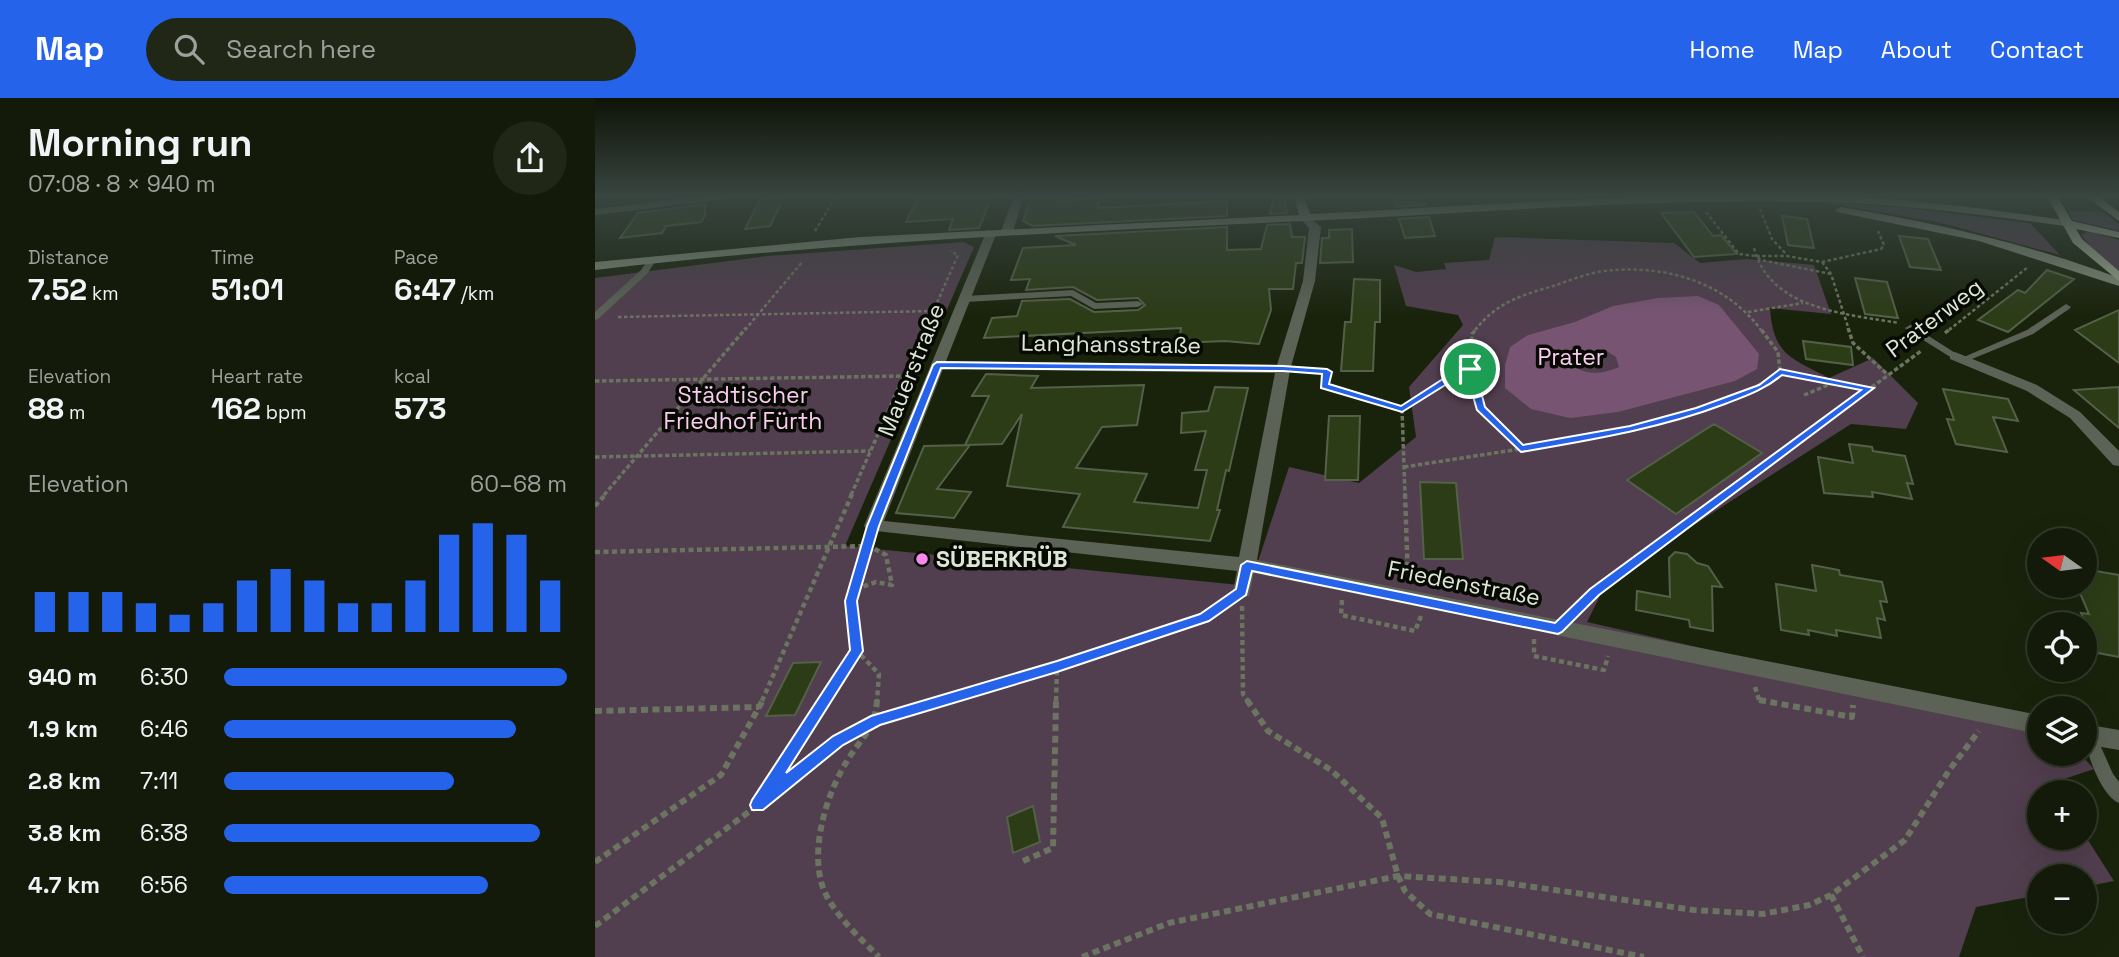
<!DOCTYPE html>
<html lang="en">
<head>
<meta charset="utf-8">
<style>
  body { margin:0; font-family:"Space Grotesk",sans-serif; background:#202717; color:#f1f3f6; height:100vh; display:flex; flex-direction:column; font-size:26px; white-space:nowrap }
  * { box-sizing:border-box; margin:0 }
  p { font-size:23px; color:#9da19c }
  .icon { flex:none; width:38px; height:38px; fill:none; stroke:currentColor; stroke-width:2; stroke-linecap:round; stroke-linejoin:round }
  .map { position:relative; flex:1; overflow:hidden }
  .details { display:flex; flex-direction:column; background:#131a09; width:595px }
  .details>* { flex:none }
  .needle { width:46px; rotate:284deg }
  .buttons { position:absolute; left:1432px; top:430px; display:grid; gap:14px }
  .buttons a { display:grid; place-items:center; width:70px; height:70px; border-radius:50%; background:#131a09; box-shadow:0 7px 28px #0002,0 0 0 2px #32382a; font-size:35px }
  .pin { position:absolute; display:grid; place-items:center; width:60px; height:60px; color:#fff; margin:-30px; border:4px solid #fff; border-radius:50%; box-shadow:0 2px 7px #0007 }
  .round { display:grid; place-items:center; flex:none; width:74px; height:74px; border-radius:37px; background:#202717 }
  .summary { display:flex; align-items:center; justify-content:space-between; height:119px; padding:0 28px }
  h1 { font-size:38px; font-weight:700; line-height:52px }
  .stats { display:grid; grid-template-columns:repeat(3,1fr); gap:10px; height:119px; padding:7px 28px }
  .stats div { display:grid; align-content:center }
  .stats b { font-size:30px; font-weight:700 }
  .stats small { font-size:19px; font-weight:400 }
  .stats p { font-size:19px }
  .chart { height:196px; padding:14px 28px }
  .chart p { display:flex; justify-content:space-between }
  .chart svg { width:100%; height:126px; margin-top:7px; stroke:#2563eb; stroke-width:6 }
  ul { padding:0 28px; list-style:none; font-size:23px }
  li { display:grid; grid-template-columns:112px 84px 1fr; align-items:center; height:52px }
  li i { height:18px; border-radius:9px; background:#2563eb }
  header { display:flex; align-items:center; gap:42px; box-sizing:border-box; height:98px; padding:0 35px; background:#2563eb; color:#fff }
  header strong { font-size:33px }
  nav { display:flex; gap:38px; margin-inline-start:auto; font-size:24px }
  .search { width:490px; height:63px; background:#202717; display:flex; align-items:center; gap:18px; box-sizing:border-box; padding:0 24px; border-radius:38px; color:#9da19c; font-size:26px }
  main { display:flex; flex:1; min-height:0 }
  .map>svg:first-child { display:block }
  .green { fill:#513e4e }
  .water { fill:#775572; fill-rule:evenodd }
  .building { fill:#2c3c17; stroke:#546047; stroke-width:2 }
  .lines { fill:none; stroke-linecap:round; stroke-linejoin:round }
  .path-far3 { stroke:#6b7460; stroke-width:2.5; stroke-dasharray:3.5 2.5; stroke-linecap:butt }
  .path-far2 { stroke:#6b7460; stroke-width:3.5; stroke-dasharray:4.5 2.5; stroke-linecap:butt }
  .path-far1 { stroke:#6b7460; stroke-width:4.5; stroke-dasharray:5 3.5; stroke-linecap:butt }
  .path { stroke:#6b7460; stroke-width:6; stroke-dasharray:7 4.5; stroke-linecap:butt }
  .lane { fill:#5c6256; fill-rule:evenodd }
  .street { fill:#5c6256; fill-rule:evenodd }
  .secondary { fill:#7f8876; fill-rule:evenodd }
  .primary { fill:#9aa58e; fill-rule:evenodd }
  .route { fill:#2563eb; stroke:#fff; stroke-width:2; fill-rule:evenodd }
  .poi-dot { fill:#f888eb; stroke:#070a03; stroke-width:2.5 }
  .labels { text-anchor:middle; stroke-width:7; stroke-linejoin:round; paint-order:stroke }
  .street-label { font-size:23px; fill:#dfe6d7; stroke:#070a03 }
  .park-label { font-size:23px; fill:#facbf2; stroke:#070a03 }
  .poi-label { font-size:23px; font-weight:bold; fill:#dfe6d7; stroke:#070a03; text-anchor:start }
</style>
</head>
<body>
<header>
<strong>Map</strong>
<div class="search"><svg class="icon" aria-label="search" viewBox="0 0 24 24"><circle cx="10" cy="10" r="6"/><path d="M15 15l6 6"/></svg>Search here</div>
<nav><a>Home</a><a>Map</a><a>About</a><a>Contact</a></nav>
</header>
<main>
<section class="details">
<div class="summary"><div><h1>Morning run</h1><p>07:08 · 8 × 940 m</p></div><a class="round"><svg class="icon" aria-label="share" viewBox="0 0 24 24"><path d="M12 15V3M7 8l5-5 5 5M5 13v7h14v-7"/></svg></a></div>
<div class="stats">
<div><p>Distance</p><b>7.52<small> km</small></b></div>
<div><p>Time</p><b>51:01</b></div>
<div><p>Pace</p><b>6:47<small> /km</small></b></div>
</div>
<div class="stats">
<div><p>Elevation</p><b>88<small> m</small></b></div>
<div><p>Heart rate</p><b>162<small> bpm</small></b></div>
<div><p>kcal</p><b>573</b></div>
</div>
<div class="chart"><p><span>Elevation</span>60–68 m</p>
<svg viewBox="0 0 160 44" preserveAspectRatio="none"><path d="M5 44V30M15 44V30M25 44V30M35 44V34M45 44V38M55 44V34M65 44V26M75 44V22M85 44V26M95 44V34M105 44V34M115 44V26M125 44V10M135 44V6M145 44V10M155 44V26"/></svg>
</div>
<ul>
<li><b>940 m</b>6:30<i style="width:100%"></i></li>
<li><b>1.9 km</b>6:46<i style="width:85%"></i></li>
<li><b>2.8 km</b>7:11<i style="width:67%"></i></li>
<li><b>3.8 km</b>6:38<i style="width:92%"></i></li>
<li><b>4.7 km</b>6:56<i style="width:77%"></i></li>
</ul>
</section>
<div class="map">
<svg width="1524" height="859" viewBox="0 0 1524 859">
  <rect width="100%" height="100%" fill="#19230c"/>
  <path class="green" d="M 1228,104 L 1322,111 L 1435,125 L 1465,157 L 1343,124 Z
    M 1473,113 L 1508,114 L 1524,126 L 1524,133 L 1478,122 Z
    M 1493,133 L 1524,142 L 1524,173 L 1495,148 L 1486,137 Z
    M 900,139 L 1079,145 L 1105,165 L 1151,161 L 1219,167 L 1236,216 L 1175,210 C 1178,257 1196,260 1234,280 L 1278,260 L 1323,305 L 1311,331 L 1256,326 L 1013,482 L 992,524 L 1444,627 L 1444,656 L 1485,656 L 1499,671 L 1457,685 L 1463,695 L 1444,695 L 1444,740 L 1489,740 L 1489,736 L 1519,783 L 1489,789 L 1489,779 L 1444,779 L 1444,797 L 1381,809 L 1364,859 L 0,859 L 0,180 L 172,158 L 369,144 L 379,149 L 250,448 L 655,488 L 694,369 L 764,385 L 821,339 L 814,289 L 868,227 L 863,217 L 811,208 L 799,167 L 821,174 L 851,171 L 849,165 L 894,162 Z"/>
  <path class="water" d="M 1103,198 L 1124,207 L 1164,256 L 1162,271 L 1140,283 L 1023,314 L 975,320 L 936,311 L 910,290 L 910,267 L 915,249 L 933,237 L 980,224 L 1018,208 L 1063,200 ZM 1010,252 L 1021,259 L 1024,269 C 1005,277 990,278 973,264 L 982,255 Z"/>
  <path class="building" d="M 324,98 L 397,98 L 384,130 L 354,132 L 358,121 L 311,124 Z
    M 437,98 L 464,98 L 462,103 L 504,100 L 503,110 L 632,103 L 632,118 L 438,128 L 428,123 Z
    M 679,98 L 689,98 L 692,115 L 675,116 Z
    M 797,98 L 827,98 L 830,107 L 801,109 Z
    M 189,99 L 175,128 L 150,131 L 165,102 Z
    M 110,106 L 110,118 L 106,124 L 71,128 L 67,135 L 25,140 L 43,115 Z
    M 1099,114 L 1118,138 L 1126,137 L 1142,156 L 1099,159 L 1066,115 Z
    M 1187,118 L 1212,121 L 1219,150 L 1193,147 Z
    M 834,119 L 840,138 L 810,140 L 804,121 Z
    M 695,126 L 697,139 L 710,139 L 707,165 L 701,165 L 698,191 L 674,191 L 676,212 L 664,246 L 630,243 L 584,245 L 586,230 L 389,240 L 397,220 L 422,218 L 427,203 L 475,201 L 499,214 L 543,212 L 550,207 L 543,200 L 502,202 L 478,189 L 431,192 L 435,181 L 416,182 L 428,150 L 481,147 L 460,138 L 632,129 L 632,152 L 666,151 L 672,127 Z
    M 757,131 L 758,164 L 725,165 L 727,140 L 734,140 L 734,132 Z
    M 1304,138 L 1333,141 L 1346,172 L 1315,169 Z
    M 1452,172 L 1479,181 L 1413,234 L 1383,222 L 1423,192 L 1430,195 Z
    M 1260,180 L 1292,184 L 1303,220 L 1270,216 Z
    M 759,181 L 785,182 L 785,224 L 780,224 L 778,273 L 746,273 L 750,224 L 756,224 Z
    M 1524,212 L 1524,265 L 1480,232 Z
    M 1208,243 L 1256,249 L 1258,267 L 1211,261 Z
    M 391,276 L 443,278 L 436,290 L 549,287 L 542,327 L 507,329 L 481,370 L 552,376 L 539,404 L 603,410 L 612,372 L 600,372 L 611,333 L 586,335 L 587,315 L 613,313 L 620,289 L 653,290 L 634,373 L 631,372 L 622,412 L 625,412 L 615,443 L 468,429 L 485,396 L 412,388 L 427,316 L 407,346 L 370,347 L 394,298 L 377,298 Z
    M 1524,289 L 1524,330 L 1479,292 Z
    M 1348,291 L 1413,301 L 1423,323 L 1398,319 L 1412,354 L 1361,346 L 1352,321 L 1359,322 Z
    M 734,318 L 765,318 L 763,382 L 730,382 Z
    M 1119,326 L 1167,355 L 1081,416 L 1032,382 Z
    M 1254,346 L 1277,349 L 1278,353 L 1310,358 L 1318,386 L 1312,385 L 1317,401 L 1277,394 L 1278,399 L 1229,395 L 1223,359 L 1258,365 Z
    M 375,347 L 342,391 L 376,394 L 359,420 L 301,415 L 329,348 Z
    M 825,384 L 861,385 L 868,461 L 829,461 Z
    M 1080,454 L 1092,456 L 1102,465 L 1113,468 L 1127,489 L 1117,488 L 1118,533 L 1095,529 L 1094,522 L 1041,512 L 1042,493 L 1075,499 L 1074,460 Z
    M 1217,467 L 1244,472 L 1245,477 L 1287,484 L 1292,504 L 1285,503 L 1290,522 L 1282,520 L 1286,540 L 1241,532 L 1242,538 L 1213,532 L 1214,537 L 1186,532 L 1181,486 L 1221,493 Z
    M 1489,471 L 1524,477 L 1524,559 L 1503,555 L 1486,515 L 1494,516 L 1482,488 L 1489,488 Z
    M 226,564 L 200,617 L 171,618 L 198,565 Z
    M 438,708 L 445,744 L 418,755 L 412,719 Z"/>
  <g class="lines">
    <path class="path-far3" d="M 1165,111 L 1177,141 L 1192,157
      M 1111,114 L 1144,156 L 1161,158
      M 220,133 L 241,98
      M 1159,150 C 1175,212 1252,216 1304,225
      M 1227,164 L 1236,176 L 1254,232
      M 1236,176 L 1166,162 L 1161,158 L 1192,158 L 1227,164 L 1286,151 L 1289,147 L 1283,133
      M 1153,214 L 1208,205
      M 23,219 L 338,213
      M 150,232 L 208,163
      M 330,232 L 363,157 L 355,153
      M 880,232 C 903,204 924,198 958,188 C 974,183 992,175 1009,173 C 1068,166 1130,183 1166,232
      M 1354,232 L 1433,169"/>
    <path class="path-far2" d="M 1253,230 L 1258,245 L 1293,277
      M 1350,235 L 1356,230
      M 875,271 L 885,310 L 926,350 C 1015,336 1109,325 1185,274 L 1183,254 L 1165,230
      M 875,271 L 877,236 L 882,230
      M 706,273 L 732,274 L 729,288 L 807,311 L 869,272 L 875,271
      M 1185,274 L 1273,290
      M 0,283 L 309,278
      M 1209,297 L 1238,285
      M 807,311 L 810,397
      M 0,359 L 275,353
      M 809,369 L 925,351
      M 9,397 L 151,230
      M 256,397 L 330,230
      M 1130,397 L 1326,253"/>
    <path class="path-far1" d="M 810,396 L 813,482
      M 0,408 L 11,396
      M 275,443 L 256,504 L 262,553 L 284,576 L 282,603
      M 0,454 L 274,448 L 291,457 L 297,487 L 281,484 L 261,491
      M 747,502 L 746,517 L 820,533 L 826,518
      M 647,508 L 648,596 L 653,603
      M 978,515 L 999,494 L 1133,396
      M 939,541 L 939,558 L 1009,572 L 1013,558
      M 1160,589 L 1164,602 L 1171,603
      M 167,603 L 257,396
      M 229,603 L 262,553
      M 344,603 L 610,519 L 635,502
      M 461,603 L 462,568"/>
    <path class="path" d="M 282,602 C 280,633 267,638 252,663 C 230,698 210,764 234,802 C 247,824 266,841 284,859
      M 652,602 L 673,633 L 736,672 L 787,720 L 803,778 L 810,793 L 835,816 L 1049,859
      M 1164,602 L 1257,619 L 1258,607
      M 0,613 L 164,609
      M 165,703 L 231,602
      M 428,763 L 458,750 L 461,602
      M 0,764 L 126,677 L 168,602
      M 1236,797 L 1268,859
      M 0,828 L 163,707 L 243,642 L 281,622 L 349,602
      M 487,859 L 574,825 L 803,778 L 904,784 L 1099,812 L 1168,816 L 1214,807 L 1236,797 L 1310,742 L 1355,671 L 1384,633"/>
    <path class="lane" d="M 55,159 L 62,161 L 52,176 L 3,221 L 0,222 L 0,214 L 46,172 Z
      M 478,192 L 501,205 L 543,203 L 548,206 L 543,209 L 499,211 L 476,198 L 370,204 L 365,201 L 370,198 Z
      M 1471,206 L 1476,209 L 1474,211 L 1438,236 L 1372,263 L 1369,264 L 1364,261 L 1432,232 Z
      M 1315,227 L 1318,228 L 1365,258 L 1360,261 L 1357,260 L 1312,232 L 1310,230 Z
      M 1493,629 L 1498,631 L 1518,676 L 1524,684 L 1524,705 C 1505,697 1489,650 1489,631 Z"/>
    <path class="street" d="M 106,98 L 138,98 L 133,101 L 0,117 L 0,111 Z
      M 419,98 L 429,98 L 418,133 L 412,136 L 406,133 Z
      M 711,117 L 726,129 L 720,183 L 695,272 L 662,462 L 1444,617 L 1444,636 L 659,475 L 654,498 L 647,500 L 640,498 L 638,493 L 642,473 L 272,432 L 269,428 L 392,132 L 402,134 L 351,263 L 682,267 L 708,183 L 714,130 L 705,120 ZM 348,271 L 680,275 L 644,459 L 289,423 Z
      M 1360,254 L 1442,287 L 1485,314 L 1524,353 L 1524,368 L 1518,367 L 1475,320 L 1432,293 L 1355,261 L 1355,255 Z
      M 1489,626 L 1524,632 L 1524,652 L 1489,646 Z"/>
    <path class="secondary" d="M 699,98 L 709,98 L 715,116 C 888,107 1060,94 1233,98 C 1313,100 1392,111 1470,122 L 1476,125 L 1470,128 C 1389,117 1308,106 1227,104 C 1054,100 882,115 709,123 C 472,134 236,144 0,172 L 0,164 L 265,139 L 704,117 Z
      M 1246,109 C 1341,125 1434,146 1524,180 L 1524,188 L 1384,143 L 1242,114 L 1240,112 Z"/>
    <path class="primary" d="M 1452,98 L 1462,98 L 1477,123 L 1524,134 L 1524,140 L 1481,131 L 1487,141 L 1524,173 L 1524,183 L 1478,145 Z
      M 1491,98 L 1503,98 L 1524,114 L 1524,123 Z"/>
  </g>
  <linearGradient id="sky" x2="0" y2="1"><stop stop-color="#0e1307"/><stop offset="0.45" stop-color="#384540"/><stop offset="1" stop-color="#384540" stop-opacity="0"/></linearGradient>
  <rect width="1524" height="218" fill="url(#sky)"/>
  <path class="route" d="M 342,264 L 688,268 L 732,271 L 737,274 L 734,286 L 806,308 L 865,270 L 875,269 L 880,271 L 890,309 L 928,347 L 1035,328 L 1101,310 L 1164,287 L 1185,271 L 1279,290 L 1004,497 L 967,534 L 963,536 L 657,473 L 651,497 L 614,523 L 462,574 L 285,627 L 248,647 L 168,712 L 157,712 L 155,707 L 157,702 L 255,552 L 250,503 L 272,428 L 338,267 ZM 346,270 L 688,273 L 727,276 L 726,290 L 807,314 L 871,274 L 882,312 L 926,354 C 995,342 1064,331 1130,306 C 1151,298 1169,292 1187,277 L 1266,292 L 995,491 L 960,525 L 652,463 L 646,467 L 641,491 L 605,516 L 462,563 L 276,618 L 238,638 L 191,675 L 268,553 L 262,503 L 284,428 Z"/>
  <circle class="poi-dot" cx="327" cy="461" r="7"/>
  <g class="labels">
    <g class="street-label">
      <text transform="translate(1339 220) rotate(-37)" y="8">Praterweg</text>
      <text transform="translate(516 246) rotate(1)" y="8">Langhansstraße</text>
      <text transform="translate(316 272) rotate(-68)" y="8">Mauerstraße</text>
      <text transform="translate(869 485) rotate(11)" y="8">Friedenstraße</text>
    </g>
    <g class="park-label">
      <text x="976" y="267">Prater</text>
      <text x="148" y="305">Städtischer<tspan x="148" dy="26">Friedhof Fürth</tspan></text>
    </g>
    <g class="poi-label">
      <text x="341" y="469">SÜBERKRÜB</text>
    </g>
  </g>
</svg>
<div class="buttons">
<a><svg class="needle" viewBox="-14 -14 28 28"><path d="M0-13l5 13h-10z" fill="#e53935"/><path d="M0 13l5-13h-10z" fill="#9da19c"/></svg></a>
<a><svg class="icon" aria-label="locate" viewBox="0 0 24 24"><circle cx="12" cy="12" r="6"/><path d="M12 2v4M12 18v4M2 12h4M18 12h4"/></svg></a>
<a><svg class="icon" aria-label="layers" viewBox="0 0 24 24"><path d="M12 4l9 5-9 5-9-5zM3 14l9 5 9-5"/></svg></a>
<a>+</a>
<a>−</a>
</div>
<div class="pin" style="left:875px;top:271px;background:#1e9e55"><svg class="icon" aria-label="arrive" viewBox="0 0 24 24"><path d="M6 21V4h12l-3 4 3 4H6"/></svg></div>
</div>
</main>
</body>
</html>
